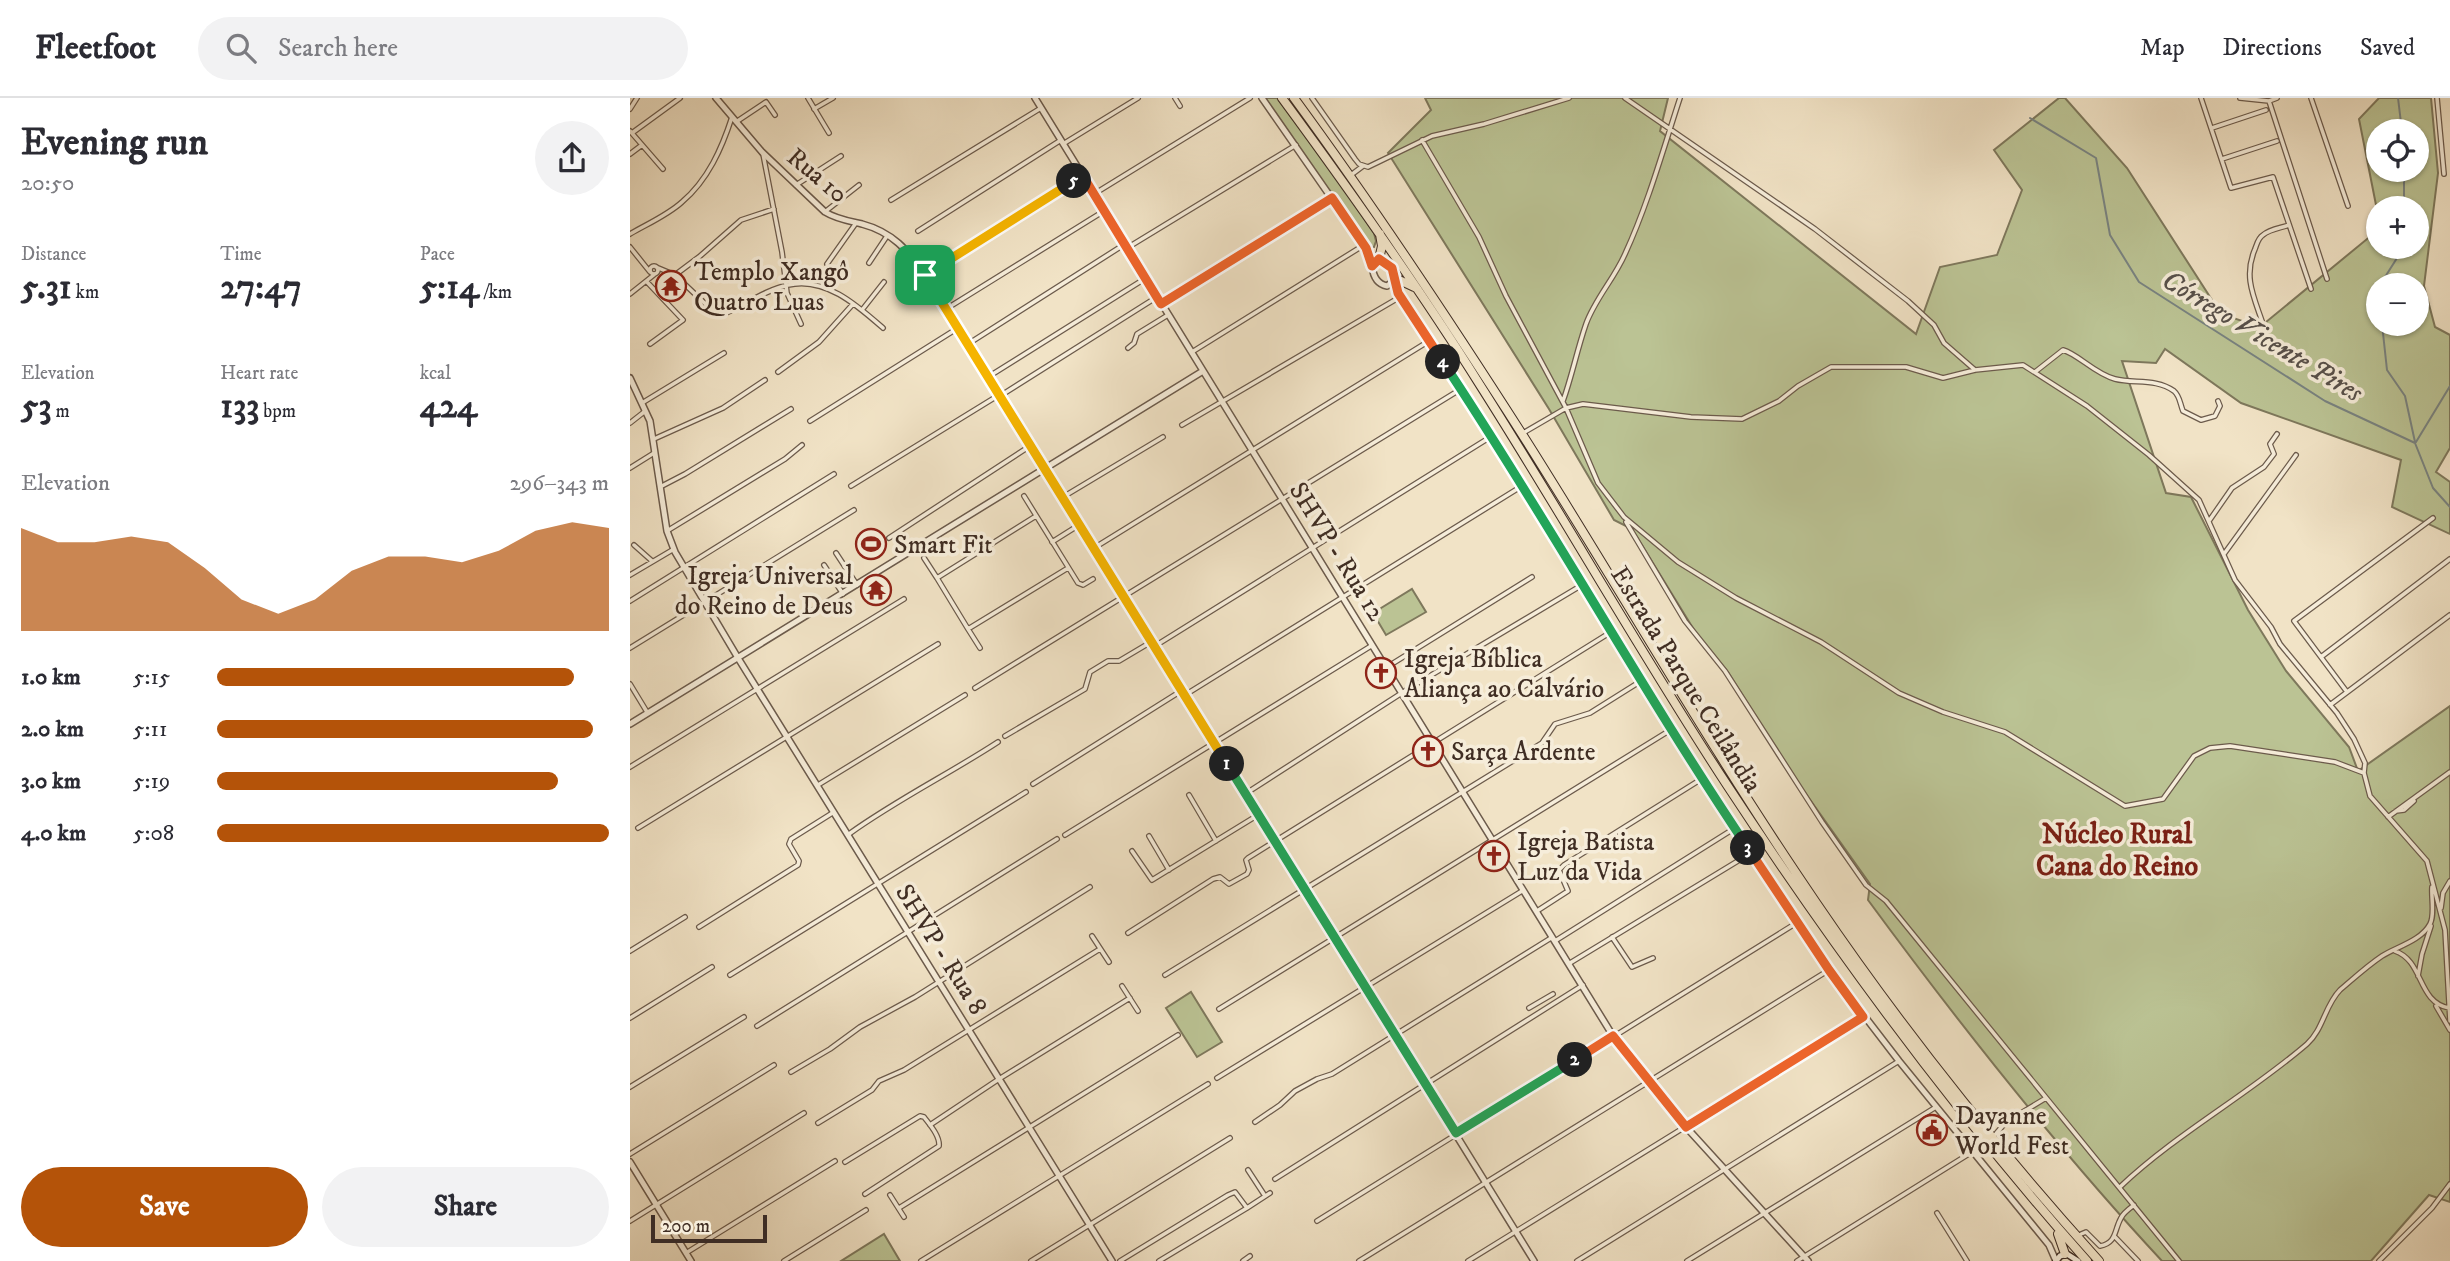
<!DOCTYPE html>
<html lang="en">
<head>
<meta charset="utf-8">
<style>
  body { margin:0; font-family:"IM FELL DW Pica",serif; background:#f2f2f3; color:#2b2b33; height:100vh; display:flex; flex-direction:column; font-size:26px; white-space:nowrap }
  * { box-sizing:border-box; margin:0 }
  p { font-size:23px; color:#7c7c81 }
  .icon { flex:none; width:38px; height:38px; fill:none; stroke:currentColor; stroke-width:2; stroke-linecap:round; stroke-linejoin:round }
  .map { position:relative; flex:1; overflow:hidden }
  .drawer { display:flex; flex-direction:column; background:#fff; width:630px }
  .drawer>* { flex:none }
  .fabs { position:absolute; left:1736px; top:21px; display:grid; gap:14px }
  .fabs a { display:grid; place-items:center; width:63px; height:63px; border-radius:50%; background:#fff; box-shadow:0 2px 5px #0004; font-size:35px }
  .scale { position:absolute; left:21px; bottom:18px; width:116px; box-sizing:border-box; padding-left:7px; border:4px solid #402e24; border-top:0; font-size:19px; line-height:24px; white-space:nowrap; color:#402e24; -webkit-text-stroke:5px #f6edda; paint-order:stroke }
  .pin { position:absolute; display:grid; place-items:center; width:60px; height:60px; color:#fff; margin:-30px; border-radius:14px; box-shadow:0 4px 10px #0006 }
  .km { position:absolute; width:35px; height:35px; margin:-18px; border-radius:50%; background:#222; color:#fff; font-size:19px; line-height:35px; text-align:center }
  .round { display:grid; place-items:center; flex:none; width:74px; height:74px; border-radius:37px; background:#f2f2f3 }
  .summary { display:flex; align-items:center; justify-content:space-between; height:119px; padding:0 21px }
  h1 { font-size:38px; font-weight:700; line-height:52px }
  .stats { display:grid; grid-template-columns:repeat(3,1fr); gap:10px; height:119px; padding:7px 21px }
  .stats div { display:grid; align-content:center }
  .stats b { font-size:35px; font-weight:700 }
  .stats small { font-size:19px; font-weight:400 }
  .stats p { font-size:19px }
  .chart { height:196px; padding:14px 21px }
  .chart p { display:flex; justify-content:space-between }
  .chart svg { width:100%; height:126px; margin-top:7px; fill:#b45309; opacity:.7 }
  .primary-button { display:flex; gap:14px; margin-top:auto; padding:14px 21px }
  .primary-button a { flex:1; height:80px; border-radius:42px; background:#b45309; color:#fff; font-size:28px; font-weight:700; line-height:80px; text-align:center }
  .primary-button a+a { background:#f2f2f3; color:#2b2b33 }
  ul { padding:0 21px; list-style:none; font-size:23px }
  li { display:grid; grid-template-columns:112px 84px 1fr; align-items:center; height:52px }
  li i { height:18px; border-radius:9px; background:#b45309 }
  header { display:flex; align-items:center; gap:42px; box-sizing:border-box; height:98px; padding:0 35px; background:#fff; border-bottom:2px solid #e1e1e2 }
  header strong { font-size:33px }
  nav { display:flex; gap:38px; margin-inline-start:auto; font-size:24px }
  .search { width:490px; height:63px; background:#f2f2f3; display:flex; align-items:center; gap:18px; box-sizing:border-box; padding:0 24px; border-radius:38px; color:#7c7c81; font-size:26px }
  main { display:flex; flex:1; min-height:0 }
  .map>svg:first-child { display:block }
  .green { fill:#bbc394; stroke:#7e785c; stroke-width:2; fill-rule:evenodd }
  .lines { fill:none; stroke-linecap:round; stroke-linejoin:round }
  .stream { stroke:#798381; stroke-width:2 }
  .minor-casing { stroke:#6c5b4c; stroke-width:6 }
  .tertiary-casing { stroke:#6c5b4c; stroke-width:8 }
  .secondary-casing { stroke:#402e24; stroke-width:8 }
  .motorway-casing { stroke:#402e24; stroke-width:10 }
  .minor { stroke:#f6edda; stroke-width:3.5 }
  .tertiary { stroke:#f6edda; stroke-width:5 }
  .secondary { stroke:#f6edda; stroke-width:5 }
  .motorway { stroke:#f1e3c6; stroke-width:8 }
  .split-1-casing { stroke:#fff; stroke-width:14 }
  .split-2-casing { stroke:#fff; stroke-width:14 }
  .split-3-casing { stroke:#fff; stroke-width:14 }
  .split-4-casing { stroke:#fff; stroke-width:14 }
  .split-5-casing { stroke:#fff; stroke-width:14 }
  .split-6-casing { stroke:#fff; stroke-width:14 }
  .split-1 { stroke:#f5b400; stroke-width:9 }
  .split-2 { stroke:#22a559; stroke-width:9 }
  .split-3 { stroke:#f0652b; stroke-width:9 }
  .split-4 { stroke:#22a559; stroke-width:9 }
  .split-5 { stroke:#f0652b; stroke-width:9 }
  .split-6 { stroke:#f5b400; stroke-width:9 }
  .labels { text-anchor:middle; stroke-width:7; stroke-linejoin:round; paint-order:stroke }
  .street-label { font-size:26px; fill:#402e24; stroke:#f6edda }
  .poi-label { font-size:26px; fill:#402e24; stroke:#f6edda; text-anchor:start }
  .water-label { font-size:28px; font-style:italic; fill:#58514b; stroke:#f6edda }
  .neighbourhood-label { font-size:28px; font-weight:bold; fill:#7a1f14; stroke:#f6edda }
</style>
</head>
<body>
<header>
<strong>Fleetfoot</strong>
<div class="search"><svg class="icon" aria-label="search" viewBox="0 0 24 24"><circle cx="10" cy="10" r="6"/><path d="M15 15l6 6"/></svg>Search here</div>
<nav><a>Map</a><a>Directions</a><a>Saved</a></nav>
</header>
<main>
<section class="drawer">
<div class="summary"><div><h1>Evening run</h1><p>20:50</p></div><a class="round"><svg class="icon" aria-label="share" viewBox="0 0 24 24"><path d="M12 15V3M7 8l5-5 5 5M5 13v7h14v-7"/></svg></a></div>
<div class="stats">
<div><p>Distance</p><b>5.31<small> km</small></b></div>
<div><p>Time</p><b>27:47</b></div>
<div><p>Pace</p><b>5:14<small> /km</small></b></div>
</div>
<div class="stats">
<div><p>Elevation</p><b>53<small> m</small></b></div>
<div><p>Heart rate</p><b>133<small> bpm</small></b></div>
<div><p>kcal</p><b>424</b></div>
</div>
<div class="chart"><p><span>Elevation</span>296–343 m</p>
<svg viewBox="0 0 160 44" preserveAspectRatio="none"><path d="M0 44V8L10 13L20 13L30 11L40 13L50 22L60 33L70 38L80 33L90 23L100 18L110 18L120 20L130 16L140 9L150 6L160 8V44z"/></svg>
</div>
<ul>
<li><b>1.0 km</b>5:15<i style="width:91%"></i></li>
<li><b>2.0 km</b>5:11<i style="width:96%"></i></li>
<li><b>3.0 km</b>5:19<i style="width:87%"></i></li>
<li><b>4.0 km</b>5:08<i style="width:100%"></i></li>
</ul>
<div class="primary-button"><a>Save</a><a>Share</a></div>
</section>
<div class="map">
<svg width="1820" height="1163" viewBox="0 0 1820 1163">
  <rect width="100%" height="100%" fill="#f1e3c6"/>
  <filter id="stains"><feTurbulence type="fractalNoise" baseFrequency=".00286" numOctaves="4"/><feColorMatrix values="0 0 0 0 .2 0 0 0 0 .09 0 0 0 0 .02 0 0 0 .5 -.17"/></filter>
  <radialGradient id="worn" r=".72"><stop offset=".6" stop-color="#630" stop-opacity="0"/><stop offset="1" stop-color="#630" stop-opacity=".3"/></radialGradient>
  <path class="green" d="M 635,0 L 647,0 L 701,72 L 744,135 L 746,143 L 744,149 L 738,149 Z
    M 795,0 L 1038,0 L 1030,33 L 1286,236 L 1310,169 L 1367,157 L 1392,92 L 1364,52 L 1429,0 L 1435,0 L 1497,70 L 1591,216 L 1630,229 L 1748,132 L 1748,149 L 1787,149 L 1787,110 L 1748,110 L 1748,117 L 1729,21 L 1749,0 L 1801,0 L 1808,75 L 1794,188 L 1805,229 L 1820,237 L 1820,350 L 1806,374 L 1820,384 L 1820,436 L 1762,409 L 1771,362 L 1611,305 L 1535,251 L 1526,265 L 1492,263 L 1536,395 L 1561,399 L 1618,512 L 1656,573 L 1719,649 L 1728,673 L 1820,608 L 1820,1104 L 1799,1097 L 1741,1163 L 1532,1163 C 1426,1049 1330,927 1238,802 L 1240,786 L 1166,682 L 1098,574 L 1066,535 L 1002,431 L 984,422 L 919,311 L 758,55 L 801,12 ZM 1748,33 L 1787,33 L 1787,72 L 1748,72 ZM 1748,187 L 1787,187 L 1787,226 L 1748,226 Z
    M 782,491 L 796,514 L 756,537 L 743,515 Z
    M 561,894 L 592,944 L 567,959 L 536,910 Z
    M 254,1136 L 270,1163 L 211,1163 Z"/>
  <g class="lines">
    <path class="stream" d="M 1768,0 L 1772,33
      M 1400,20 L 1466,60 L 1480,137 L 1509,184 L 1695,303 L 1785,345 L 1803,390 L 1820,409
      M 1774,110 L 1774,72
      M 1754,187 L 1755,179 L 1774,149
      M 1752,226 L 1757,272 L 1775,298 L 1785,344
      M 1786,344 L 1820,288"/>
    <g class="minor-casing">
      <path id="minor" d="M 178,0 L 199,35
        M 545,0 L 550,8
        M 682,0 L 725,61 L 729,66 L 738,69 L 802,38 L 854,26 L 939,0
        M 995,0 L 1185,131 L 1278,203 L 1304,227 L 1314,245 L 1345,272
        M 1571,0 L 1601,90 L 1643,79 L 1681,191
        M 1610,0 L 1639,3 L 1647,0
        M 1681,0 L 1718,108
        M 1807,0 L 1814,76
        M 1639,3 L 1697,181
        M 0,11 L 7,0
        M 184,11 L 203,0
        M 106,24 L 136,4 L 145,17
        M 1582,30 L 1636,12
        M 0,33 L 33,71
        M 2,35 L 50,0
        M 792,42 L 849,139 L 876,198 L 936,310 L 968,385 L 994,419 L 1048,464 L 1106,500 L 1191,544 L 1269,595 L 1313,614 L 1375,634 L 1495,708 L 1533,701 L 1564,658 L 1580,650 L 1600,648 L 1705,664 L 1734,675
        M 433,46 L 508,0
        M 0,56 L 12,47
        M 133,56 L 152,154 L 157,195 L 171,226
        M 1592,61 L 1647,43
        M 721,77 L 733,68
        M 166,87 L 211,58
        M 464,96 L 620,0
        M 261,102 L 411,10
        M 196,113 L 229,87
        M 288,133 L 431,42
        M 0,136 C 17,126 38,117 52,104 C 78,82 92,50 102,19
        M 0,149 L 20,174
        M 497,150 L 666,47
        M 239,165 L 257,138
        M 197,166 L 226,125
        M20 172a4 4 0 1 1 8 0a4 4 0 1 1-8 0Z
        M 26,169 L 45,177 L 86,216 L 94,216 C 115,207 135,192 158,187 C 195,178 228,208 253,230
        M 45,177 L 69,159 L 111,122 L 144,111
        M 295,177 L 453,78
        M 17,184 L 53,222 L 20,246
        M 0,196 L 25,176
        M 532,206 L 702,100
        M 316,211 L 474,113
        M 232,212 L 254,184
        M 1633,226 C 1624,199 1613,179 1625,151 C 1627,146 1628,140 1633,137 C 1640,131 1651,130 1659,127
        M 338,246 L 495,146
        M 498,250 L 504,245 L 507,236 L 538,217
        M 562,254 L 734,147
        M 148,274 L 189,244 L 223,206
        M 1405,274 L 1433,252 C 1448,256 1465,276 1485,281 C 1504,286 1526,280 1544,293 C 1550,298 1550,306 1553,313 L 1571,322 L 1585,318 L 1590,308 L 1588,303
        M 358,279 L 516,180
        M 370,298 L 527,199
        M 933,303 C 942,278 947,252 956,226 C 965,201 984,181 995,156 C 1018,106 1033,52 1050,0
        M 12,305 L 94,255
        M 180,323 L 328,230
        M 0,325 L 14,314
        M 552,327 L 770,199
        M 893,335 L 936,310 L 953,306 L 1061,319 L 1112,321 L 1149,303 L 1168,288 L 1201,269 L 1276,269 L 1313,280 L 1345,272 L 1393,267 L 1457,308 L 1519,357 L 1569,402 L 1605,482 L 1641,529 L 1650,546 L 1707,615 L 1724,641 L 1735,665 L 1734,675 L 1740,698 L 1797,763 L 1815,832 L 1820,923
        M 24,341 L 93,310 L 135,282
        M 0,370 L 24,355
        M 221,388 L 369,297
        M 30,389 L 55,376 L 161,311
        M 394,398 L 448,485 L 453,487 L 463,481
        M 433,399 L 533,339
        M 406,418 L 307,480 L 338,531 L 438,470
        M 1579,423 L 1602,390 L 1634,369 L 1644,356 L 1640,346 L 1647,336
        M 996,424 L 1055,523 L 1095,573 L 1192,724 L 1236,787 L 1256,803 L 1549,1163
        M 37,433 L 155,361 L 172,347
        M 259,440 L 400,348
        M 422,444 L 449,427
        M 4,447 L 22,463
        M 464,450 L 799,243
        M 206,455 L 227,487
        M 1594,456 L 1666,357
        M 294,460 L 307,480
        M 194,467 L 213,496
        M 0,477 L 44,451
        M 0,503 L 204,376
        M 338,531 L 350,550
        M 525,548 L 862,338
        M 0,550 L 224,412
        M 1691,559 L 1820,461
        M 757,569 L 902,479
        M 0,586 L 17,614
        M 345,590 L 831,291
        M 1717,594 L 1664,523 L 1803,420
        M 555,597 L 892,388
        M 1700,607 L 1820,517
        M 375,638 L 455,591 L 460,574 L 478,563 L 489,563 L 521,544
        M 0,669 L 274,501
        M 403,686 L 551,593
        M 188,687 L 335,597
        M 615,696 L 778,591 L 952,487
        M 559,697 L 586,743
        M 1766,713 L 1774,712 L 1784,703
        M 1758,719 L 1820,674
        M 8,730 L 308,546
        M 219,736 C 266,702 319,676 368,644
        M 435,737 L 741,548
        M 519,738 L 539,772
        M 502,753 L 522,782 L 628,717
        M 1811,810 L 1813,795 L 1820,783
        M 907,813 L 938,793 L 929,772 L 934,767 L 1073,680
        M 69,829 L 168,767 L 169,763 L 159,746 L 161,741 L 204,714
        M 498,835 L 583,781 L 590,779 L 599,786 L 617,776 L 619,772 L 616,762 L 618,760 L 981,534
        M 462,838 L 479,864
        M 982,839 L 1002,869 L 1023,860
        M 925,843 L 1105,730
        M 0,853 L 55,819
        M 1765,853 C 1794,863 1787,904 1819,910
        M 940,865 L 1121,755
        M 100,877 L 396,694
        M 535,877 L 912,645 L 925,626 L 960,615 L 1011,583
        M 1788,878 L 1792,856 L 1801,828
        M 492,888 L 508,913
        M 1806,908 L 1820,932
        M 899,910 L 923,896
        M 589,911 L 1042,631
        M 0,920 L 82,869
        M 127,928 L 427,741
        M 161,974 L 200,951 L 230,929 L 285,899 L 460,789
        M 587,980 L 892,793
        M 0,989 L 114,919
        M 625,1024 L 650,1007 L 665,993 L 687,981 L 702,976 L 921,840
        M 188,1025 L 242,992 L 249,983 L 274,972 L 470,851
        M 300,1027 L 369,981 L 500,900
        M 1364,1038 L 1376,1024 L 1416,1000
        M 0,1056 L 144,967
        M 215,1064 L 290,1018 L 294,1019 C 300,1027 310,1038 309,1048 L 235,1096
        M 618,1072 L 635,1098
        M 645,1081 L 953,887
        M 1490,1089 C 1547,1035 1618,997 1677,946 C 1693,932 1695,907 1710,892 C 1723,881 1737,868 1752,858 C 1766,849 1791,843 1800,826 C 1805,817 1801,800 1802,789
        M 260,1097 L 274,1119
        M 269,1110 L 548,937
        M 617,1110 L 640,1095
        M 1307,1115 L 1337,1163
        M 0,1123 L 174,1015
        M 687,1123 L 1168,824
        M 1449,1137 L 1456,1134 L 1470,1148 C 1487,1145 1484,1132 1491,1120 C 1493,1115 1500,1110 1504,1107
        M 1485,1139 L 1508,1163
        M 56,1155 L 205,1063
        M 154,1163 L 236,1112
        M 291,1163 L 578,986
        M 401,1163 L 600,1040
        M 490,1163 L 598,1097 L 605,1094 L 617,1110 L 529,1163
        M 613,1163 L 620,1158
        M 729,1163 L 1199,872
        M 838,1163 L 1233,919
        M 947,1163 L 1269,963
        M 1057,1163 L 1306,1009
        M 1167,1163 L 1342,1054
        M 1749,1163 L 1802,1110 L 1820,1086"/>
    </g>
    <g class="tertiary-casing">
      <path id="tertiary" d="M 86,0 L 132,54 L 195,114 C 206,121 219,123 232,126 C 262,134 278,152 295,177 L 904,1163
        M 405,0 L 983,938 L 1056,1029 L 1178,1163
        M 632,0 L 734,147 L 742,168
        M 765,182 L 757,188 C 746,186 743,177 742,168 L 744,164 L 753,162 C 765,170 764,182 768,195 L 862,338 L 1073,680 L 1199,872 L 1269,963 L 1419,1147 L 1426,1163
        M 0,280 L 20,323 L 37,433 L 45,454 L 108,560 L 482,1163
        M 0,626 L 573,273
        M 0,1064 L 61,1163"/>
    </g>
    <g class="secondary-casing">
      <path id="secondary" d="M 1426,1163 L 1430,1158 L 1437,1156 L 1448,1163"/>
    </g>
    <g class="motorway-casing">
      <path id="motorway" d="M 652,0 C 721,94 788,188 850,287 C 934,419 1011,556 1097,687 C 1206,853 1325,1014 1457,1163
        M 664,0 C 744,109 819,222 892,336 C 991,492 1082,653 1187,806 C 1272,931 1368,1051 1469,1163
        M 749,161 L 752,148 L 750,136
        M 765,180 L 784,189
        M 1428,1136 L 1435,1156"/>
    </g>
    <use href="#minor" class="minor"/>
    <use href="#tertiary" class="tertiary"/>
    <use href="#secondary" class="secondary"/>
    <use href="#motorway" class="motorway"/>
  </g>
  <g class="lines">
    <g class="split-1-casing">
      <path id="split-1" d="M 295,177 L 597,666"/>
    </g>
    <g class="split-2-casing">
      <path id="split-2" d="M 597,666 L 826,1035 L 945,962"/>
    </g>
    <g class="split-3-casing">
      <path id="split-3" d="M 945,962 L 983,938 L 1056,1029 L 1233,919 L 1199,872 L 1118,750"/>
    </g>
    <g class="split-4-casing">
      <path id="split-4" d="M 813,264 C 919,423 1011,591 1118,750"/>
    </g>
    <g class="split-5-casing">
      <path id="split-5" d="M 444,83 L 453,78 L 531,206 L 702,100 L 736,150 L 742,168 L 749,161 L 762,170 L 768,195 L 813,264"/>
    </g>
    <g class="split-6-casing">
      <path id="split-6" d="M 295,177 L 444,83"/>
    </g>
    <use href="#split-1" class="split-1"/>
    <use href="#split-2" class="split-2"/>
    <use href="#split-3" class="split-3"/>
    <use href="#split-4" class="split-4"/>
    <use href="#split-5" class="split-5"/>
    <use href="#split-6" class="split-6"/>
  </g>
  <defs>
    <g id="temple-ring" transform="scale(1.575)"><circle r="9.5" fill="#f6edda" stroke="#8f2418" stroke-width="1.5"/><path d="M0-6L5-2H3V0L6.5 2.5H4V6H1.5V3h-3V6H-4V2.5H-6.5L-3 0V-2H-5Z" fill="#8f2418"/></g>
    <g id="stadium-ring" transform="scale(1.575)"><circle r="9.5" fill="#f6edda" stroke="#8f2418" stroke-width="1.5"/><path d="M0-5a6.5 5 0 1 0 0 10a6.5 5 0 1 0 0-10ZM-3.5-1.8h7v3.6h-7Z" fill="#8f2418"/></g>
    <g id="church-ring" transform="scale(1.575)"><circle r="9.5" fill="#f6edda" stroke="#8f2418" stroke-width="1.5"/><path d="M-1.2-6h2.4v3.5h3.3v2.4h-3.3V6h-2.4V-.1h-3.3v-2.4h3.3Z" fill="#8f2418"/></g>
    <g id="civic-ring" transform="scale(1.575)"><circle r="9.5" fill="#f6edda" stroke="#8f2418" stroke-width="1.5"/><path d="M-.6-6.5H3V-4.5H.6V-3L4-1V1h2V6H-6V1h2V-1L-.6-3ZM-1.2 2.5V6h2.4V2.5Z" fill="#8f2418"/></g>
  </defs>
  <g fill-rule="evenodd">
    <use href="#temple-ring" x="41" y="188"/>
    <use href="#stadium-ring" x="241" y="446"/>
    <use href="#temple-ring" x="246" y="492"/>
    <use href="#church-ring" x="751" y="575"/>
    <use href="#church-ring" x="798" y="653"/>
    <use href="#church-ring" x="864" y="758"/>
    <use href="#civic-ring" x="1302" y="1032"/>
  </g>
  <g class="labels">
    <g class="street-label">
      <text transform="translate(188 77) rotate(40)" y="9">Rua 10</text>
      <text transform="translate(708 453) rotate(58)" y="9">SHVP - Rua 12</text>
      <text transform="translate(1057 581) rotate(58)" y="9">Estrada Parque Ceilândia</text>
      <text transform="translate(312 851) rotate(58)" y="9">SHVP - Rua 8</text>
    </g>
    <g class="poi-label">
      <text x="64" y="182">Templo Xangô<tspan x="64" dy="30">Quatro Luas</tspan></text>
      <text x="264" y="455">Smart Fit</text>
      <text x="223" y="486" text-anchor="end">Igreja Universal<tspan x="223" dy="30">do Reino de Deus</tspan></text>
      <text x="774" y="569">Igreja Bíblica<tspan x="774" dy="30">Aliança ao Calvário</tspan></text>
      <text x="821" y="662">Sarça Ardente</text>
      <text x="887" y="752">Igreja Batista<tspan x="887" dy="30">Luz da Vida</tspan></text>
      <text x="1325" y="1026">Dayanne<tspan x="1325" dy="30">World Fest</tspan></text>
    </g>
    <g class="water-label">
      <text transform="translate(1633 237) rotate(31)" y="10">Córrego Vicente Pires</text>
    </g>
    <g class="neighbourhood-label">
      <text x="1487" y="745">Núcleo Rural<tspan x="1487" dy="32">Cana do Reino</tspan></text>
    </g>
  </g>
  <rect width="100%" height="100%" filter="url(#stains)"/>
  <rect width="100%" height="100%" fill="url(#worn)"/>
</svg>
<div class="fabs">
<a><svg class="icon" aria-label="locate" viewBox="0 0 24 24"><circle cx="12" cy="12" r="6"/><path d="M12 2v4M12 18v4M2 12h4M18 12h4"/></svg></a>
<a>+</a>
<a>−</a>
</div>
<div class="scale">200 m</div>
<div class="pin" style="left:295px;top:177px;background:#1e9e55"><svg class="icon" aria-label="arrive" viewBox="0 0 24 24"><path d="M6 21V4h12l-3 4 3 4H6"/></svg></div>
<b class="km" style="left:597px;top:666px">1</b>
<b class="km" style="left:945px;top:962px">2</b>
<b class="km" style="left:1118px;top:750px">3</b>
<b class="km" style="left:813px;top:264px">4</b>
<b class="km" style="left:444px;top:83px">5</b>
</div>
</main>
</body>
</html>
